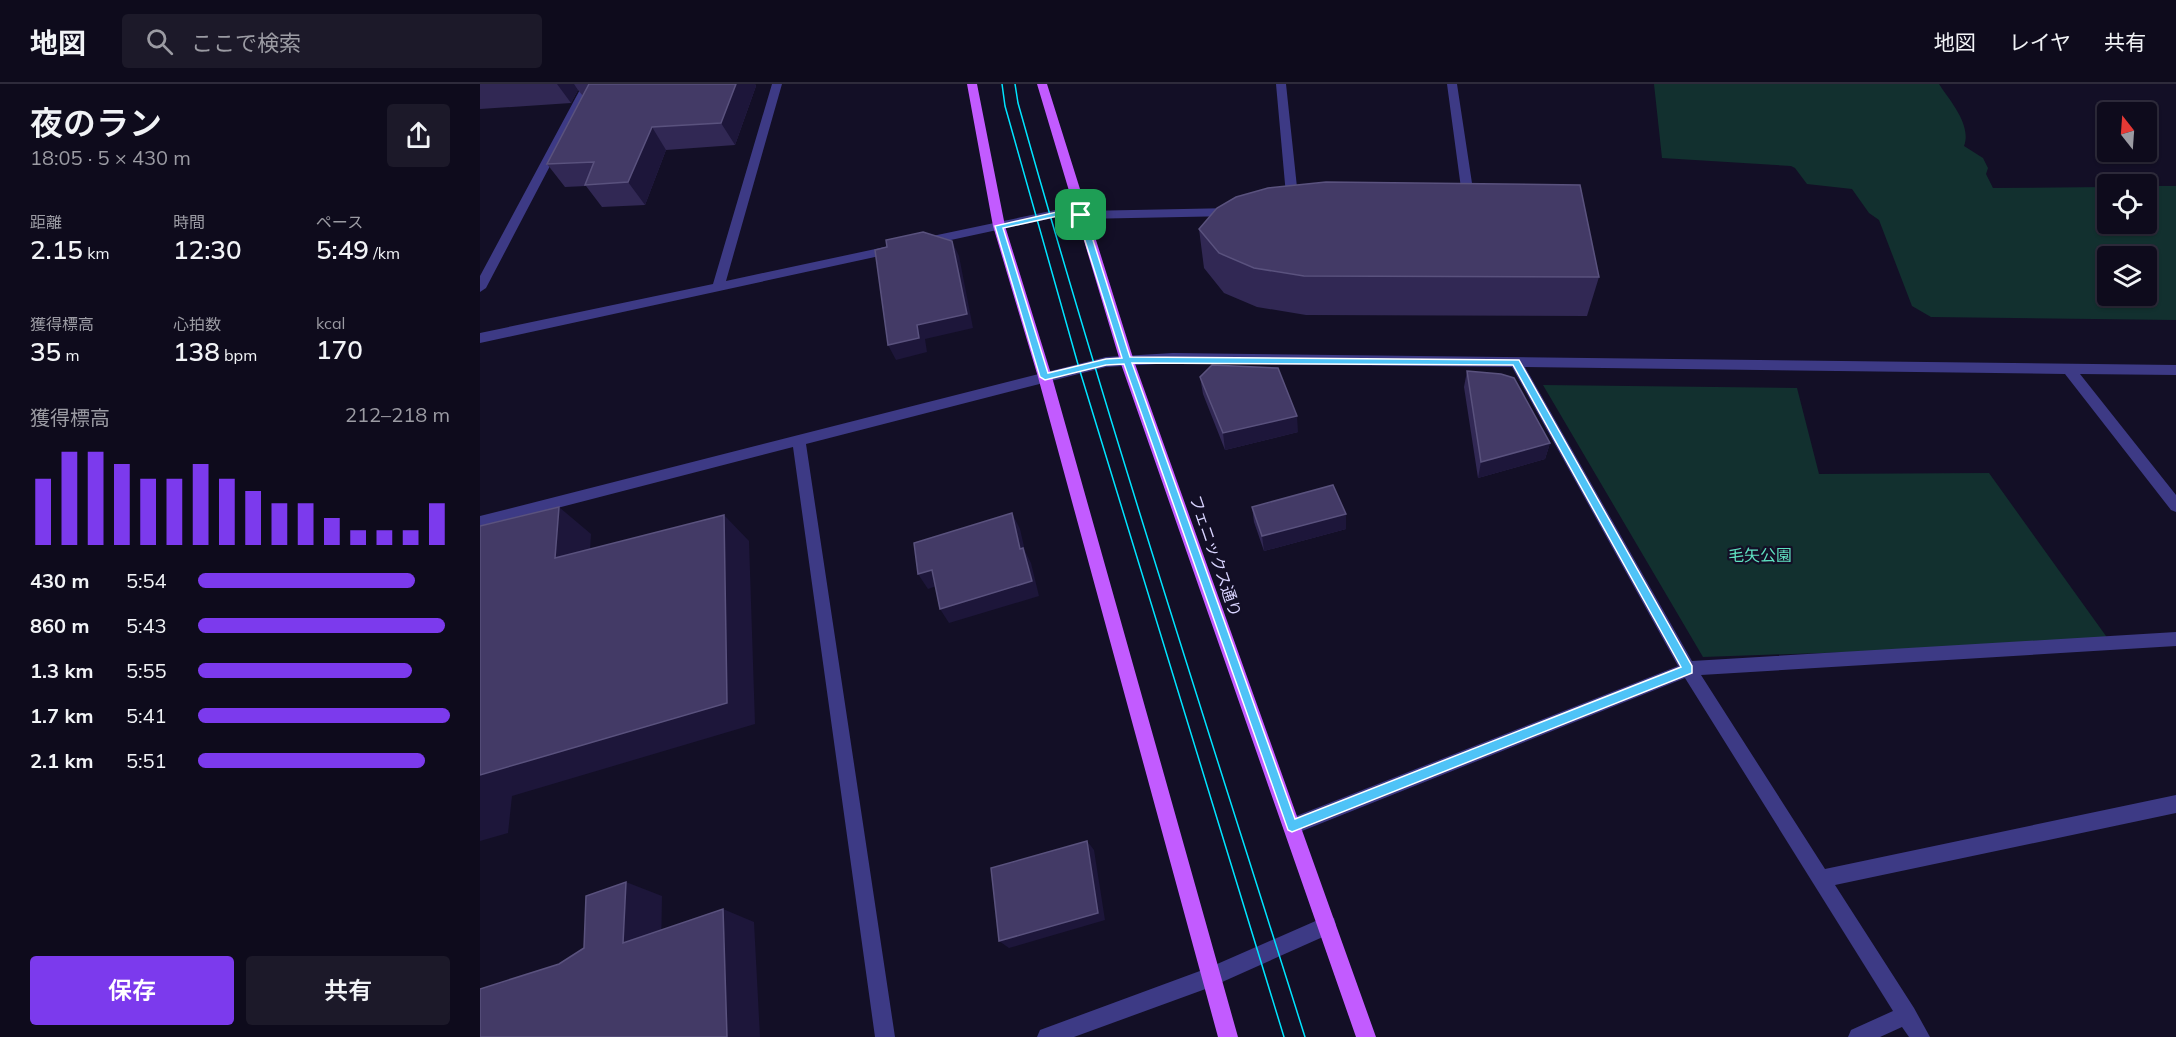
<!DOCTYPE html>
<html lang="ja">
<head>
<meta charset="utf-8">
<style>
  body { margin:0; font-family:Mulish,"Noto Sans JP",sans-serif; background:#1c1929; color:#f1f3f6; height:100vh; display:flex; flex-direction:column; font-size:22px; white-space:nowrap }
  * { box-sizing:border-box; margin:0 }
  p { font-size:20px; color:#9b9ba3 }
  .icon { flex:none; width:33px; height:33px; fill:none; stroke:currentColor; stroke-width:2; stroke-linecap:round; stroke-linejoin:round }
  .map { position:relative; flex:1; overflow:hidden }
  .details { display:flex; flex-direction:column; background:#0e0b1c; width:480px }
  .details>* { flex:none }
  .needle { width:39px; rotate:343deg }
  .buttons { position:absolute; left:1617px; top:18px; display:grid; gap:12px }
  .buttons a { display:grid; place-items:center; width:60px; height:60px; border-radius:6px; background:#0e0b1c; box-shadow:0 2px 4px #0004,0 0 0 2px #2e2b3b; font-size:30px }
  .pin { position:absolute; display:grid; place-items:center; width:51px; height:51px; color:#fff; margin:-26px; border-radius:12px; box-shadow:0 3px 9px #0006 }
  .round { display:grid; place-items:center; flex:none; width:63px; height:63px; border-radius:6px; background:#1c1929 }
  .summary { display:flex; align-items:center; justify-content:space-between; height:102px; padding:0 30px }
  h1 { font-size:33px; font-weight:600; line-height:45px }
  .figures { display:grid; grid-template-columns:repeat(3,1fr); gap:9px; height:102px; padding:6px 30px }
  .figures div { display:grid; align-content:center }
  .figures b { font-size:26px; font-weight:600 }
  .figures small { font-size:16px; font-weight:400 }
  .figures p { font-size:16px }
  .chart { height:168px; padding:12px 30px }
  .chart p { display:flex; justify-content:space-between }
  .chart svg { width:100%; height:108px; margin-top:6px; stroke:#7c3aed; stroke-width:6 }
  .cta { display:flex; gap:12px; margin-top:auto; padding:12px 30px }
  .cta a { flex:1; height:69px; border-radius:6px; background:#7c3aed; color:#fff; font-size:24px; font-weight:600; line-height:69px; text-align:center }
  .cta a+a { background:#1c1929; color:#f1f3f6 }
  ul { padding:0 30px; list-style:none; font-size:20px }
  li { display:grid; grid-template-columns:96px 72px 1fr; align-items:center; height:45px }
  li i { height:15px; border-radius:8px; background:#7c3aed }
  header { display:flex; align-items:center; gap:36px; box-sizing:border-box; height:84px; padding:0 30px; background:#0e0b1c; border-bottom:2px solid #2e2b3b }
  header strong { font-size:28px }
  nav { display:flex; gap:33px; margin-inline-start:auto; font-size:21px }
  .search { width:420px; height:54px; background:#1c1929; display:flex; align-items:center; gap:15px; box-sizing:border-box; padding:0 21px; border-radius:6px; color:#9b9ba3; font-size:22px }
  main { display:flex; flex:1; min-height:0 }
  .map>svg:first-child { display:block }
  .green { fill:#12302f; fill-rule:evenodd }
  .lines { fill:none; stroke-linecap:round; stroke-linejoin:round }
  .minor { fill:#3d3a85; fill-rule:evenodd }
  .major { fill:#c25bff; fill-rule:evenodd }
  .tram { stroke:#00e5ff; stroke-width:1.5 }
  .wall { fill:#312854 }
  .shaded-wall { fill:#1d163a }
  .building { fill:#433a66; stroke:#5a527e; stroke-width:1.5 }
  .route { fill:#4fc3f7; stroke:#fff; stroke-width:1.5; fill-rule:evenodd }
  .labels { text-anchor:middle; stroke-width:4.5; stroke-linejoin:round; paint-order:stroke }
  .park-label { font-size:16px; fill:#5fe0c0; stroke:#130f26 }
  .street-label { font-size:16px; fill:#d9d4ff; stroke:#130f26 }
</style>
</head>
<body>
<header>
<strong>地図</strong>
<div class="search"><svg class="icon" aria-label="search" viewBox="0 0 24 24"><circle cx="10" cy="10" r="6"/><path d="M15 15l6 6"/></svg>ここで検索</div>
<nav><a>地図</a><a>レイヤ</a><a>共有</a></nav>
</header>
<main>
<section class="details">
<div class="summary"><div><h1>夜のラン</h1><p>18:05 · 5 × 430 m</p></div><a class="round"><svg class="icon" aria-label="share" viewBox="0 0 24 24"><path d="M12 15V3M7 8l5-5 5 5M5 13v7h14v-7"/></svg></a></div>
<div class="figures">
<div><p>距離</p><b>2.15<small> km</small></b></div>
<div><p>時間</p><b>12:30</b></div>
<div><p>ペース</p><b>5:49<small> /km</small></b></div>
</div>
<div class="figures">
<div><p>獲得標高</p><b>35<small> m</small></b></div>
<div><p>心拍数</p><b>138<small> bpm</small></b></div>
<div><p>kcal</p><b>170</b></div>
</div>
<div class="chart"><p><span>獲得標高</span>212–218 m</p>
<svg viewBox="0 0 160 44" preserveAspectRatio="none"><path d="M5 44V17M15 44V6M25 44V6M35 44V11M45 44V17M55 44V17M65 44V11M75 44V17M85 44V22M95 44V27M105 44V27M115 44V33M125 44V38M135 44V38M145 44V38M155 44V27"/></svg>
</div>
<ul>
<li><b>430 m</b>5:54<i style="width:86%"></i></li>
<li><b>860 m</b>5:43<i style="width:98%"></i></li>
<li><b>1.3 km</b>5:55<i style="width:85%"></i></li>
<li><b>1.7 km</b>5:41<i style="width:100%"></i></li>
<li><b>2.1 km</b>5:51<i style="width:90%"></i></li>
</ul>
<div class="cta"><a>保存</a><a>共有</a></div>
</section>
<div class="map">
<svg width="1696" height="953" viewBox="0 0 1696 953">
  <rect width="100%" height="100%" fill="#130f26"/>
  <path class="green" d="M 1174,0 L 1459,0 C 1470,17 1492,41 1484,62 L 1503,74 L 1508,84 L 1506,90 L 1513,104 L 1627,103 L 1628,140 L 1666,140 L 1667,102 L 1696,102 L 1696,236 L 1451,233 L 1432,222 L 1399,136 L 1389,129 L 1372,105 L 1327,100 L 1315,84 L 1311,82 L 1182,74 ZM 1628,172 L 1666,172 L 1666,212 L 1628,212 Z
    M 1063,301 L 1317,304 L 1339,390 L 1509,389 L 1631,559 L 1223,573 Z"/>
  <g class="lines">
    <path class="minor" d="M 103,0 L 113,0 L 6,204 L 0,208 L 0,192 Z
      M 292,0 L 302,0 L 246,197 L 414,161 L 420,165 L 418,168 L 0,259 L 0,249 L 233,200 Z
      M 796,0 L 806,0 L 819,122 L 813,126 L 807,122 Z
      M 967,0 L 977,0 L 995,119 L 989,123 L 983,119 Z
      M 599,121 L 603,122 L 603,127 L 753,124 L 759,128 L 753,132 L 601,135 L 597,134 L 596,129 L 443,162 L 437,158 L 443,154 Z
      M 693,269 L 1696,281 L 1696,291 L 1600,290 L 1696,411 L 1696,428 L 1691,426 L 1585,290 L 1045,283 L 1212,577 L 1696,548 L 1696,562 L 1221,591 L 1345,785 L 1696,711 L 1696,729 L 1355,801 L 1434,924 L 1450,953 L 1429,953 L 1422,943 L 1400,953 L 1368,953 L 1371,946 L 1413,927 L 1205,594 L 812,751 L 806,748 L 803,742 L 806,736 L 1198,582 L 1032,283 L 693,279 L 626,283 L 326,360 L 415,953 L 395,953 L 313,363 L 0,444 L 0,432 L 626,273 Z
      M 847,832 L 854,834 L 856,841 L 854,848 L 731,903 L 594,953 L 557,953 L 560,946 L 728,884 Z"/>
    <path class="major" d="M 487,0 L 497,0 L 525,142 L 572,293 L 758,953 L 738,953 L 558,293 L 513,142 Z
      M 557,0 L 567,0 L 654,277 L 896,953 L 876,953 L 640,277 Z"/>
    <path class="tram" d="M 522,0 L 525,22 L 599,284 L 804,953
      M 535,0 L 538,19 C 626,333 727,642 825,953"/>
  </g>
  <path class="wall" d="M 0,0 L 275,0 L 276,2 L 255,61 L 186,66 L 165,121 L 122,123 L 106,102 L 85,103 L 67,80 L 103,12 L 98,6 L 91,19 L 0,25 Z
    M 719,145 L 1119,193 L 1107,232 L 826,231 L 777,223 L 744,209 L 724,184 Z
    M 987,287 L 1070,359 L 1065,375 L 998,394 L 984,303 Z
    M 720,293 L 818,348 L 745,366 L 723,310 Z
    M 772,423 L 866,445 L 784,467 L 774,438 Z"/>
  <path class="shaded-wall" d="M 77,0 L 94,0 L 98,6 L 91,19 Z
    M 256,0 L 275,0 L 276,2 L 255,61 L 241,39 Z
    M 172,43 L 186,66 L 165,121 L 148,98 Z
    M 472,157 L 479,172 L 493,244 L 445,255 L 447,268 L 416,276 L 408,261 L 437,241 Z
    M 817,332 L 818,348 L 745,366 L 743,349 Z
    M 1070,359 L 1065,375 L 998,394 L 1001,378 Z
    M 79,423 L 111,450 L 108,500 L 75,474 Z
    M 532,429 L 540,445 L 545,467 L 551,479 L 559,512 L 469,539 L 460,525 L 540,465 Z
    M 866,430 L 866,445 L 784,467 L 782,452 Z
    M 244,431 L 269,457 L 275,640 L 32,712 L 28,749 L 0,757 L 0,691 Z
    M 452,486 L 462,500 L 448,505 L 438,490 Z
    M 607,757 L 614,766 L 625,836 L 529,864 L 519,857 Z
    M 146,798 L 182,812 L 181,870 L 143,859 Z
    M 243,825 L 274,838 L 280,953 L 247,953 Z"/>
  <path class="building" d="M 109,0 L 256,0 L 241,39 L 172,43 L 148,98 L 105,101 L 114,78 L 67,80 Z
    M 846,98 L 1100,101 L 1119,193 L 824,192 L 774,184 L 739,169 L 719,145 L 737,124 L 756,113 L 788,104 Z
    M 443,148 L 472,157 L 487,230 L 437,241 L 439,254 L 408,261 L 395,166 L 407,163 L 406,156 Z
    M 732,281 L 798,284 L 817,332 L 743,349 L 720,293 Z
    M 987,287 L 1021,290 L 1034,294 L 1070,359 L 1001,378 Z
    M 853,401 L 866,430 L 782,452 L 772,423 Z
    M 79,423 L 75,474 L 244,431 L 247,619 L 0,691 L 0,442 Z
    M 532,429 L 540,465 L 543,464 L 552,497 L 460,525 L 452,486 L 438,490 L 434,459 Z
    M 607,757 L 618,829 L 519,857 L 511,784 Z
    M 146,798 L 143,859 L 243,825 L 247,953 L 0,953 L 0,905 L 79,880 L 104,864 L 106,812 Z"/>
  <path class="route" d="M 599,123 L 605,131 L 650,273 L 1039,276 L 1212,582 L 1212,589 L 812,748 L 808,746 L 644,280 L 626,281 L 565,296 L 560,293 L 515,142 ZM 596,128 L 642,274 L 626,275 L 568,289 L 523,144 ZM 652,279 L 1033,281 L 1201,583 L 815,735 Z"/>
  <g class="labels">
    <g class="park-label">
      <text x="1280" y="477">毛矢公園</text>
    </g>
    <g class="street-label">
      <text transform="translate(736 472) rotate(71)" y="6">フェニックス通り</text>
    </g>
  </g>
</svg>
<div class="buttons">
<a><svg class="needle" viewBox="-14 -14 28 28"><path d="M0-13l5 13h-10z" fill="#e53935"/><path d="M0 13l5-13h-10z" fill="#9b9ba3"/></svg></a>
<a><svg class="icon" aria-label="locate" viewBox="0 0 24 24"><circle cx="12" cy="12" r="6"/><path d="M12 2v4M12 18v4M2 12h4M18 12h4"/></svg></a>
<a><svg class="icon" aria-label="layers" viewBox="0 0 24 24"><path d="M12 4l9 5-9 5-9-5zM3 14l9 5 9-5"/></svg></a>
</div>
<div class="pin" style="left:601px;top:131px;background:#1e9e55"><svg class="icon" aria-label="arrive" viewBox="0 0 24 24"><path d="M6 21V4h12l-3 4 3 4H6"/></svg></div>
</div>
</main>
</body>
</html>
